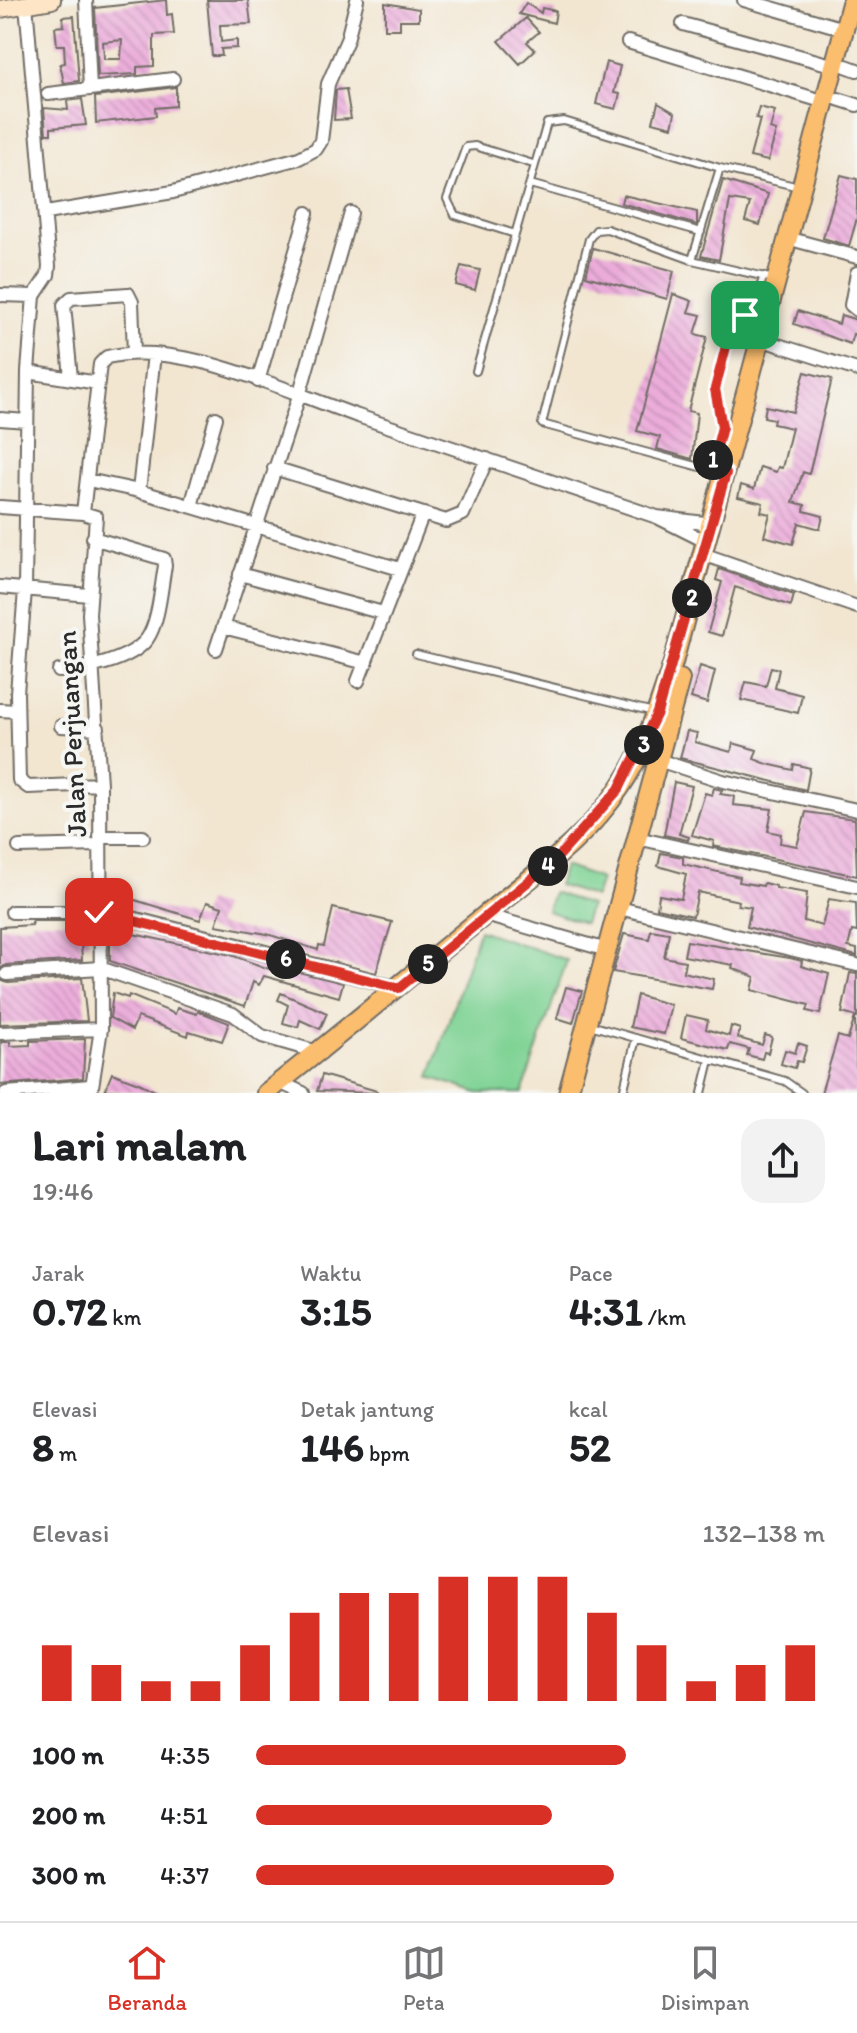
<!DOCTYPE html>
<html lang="id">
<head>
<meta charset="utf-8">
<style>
  body { margin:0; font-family:Itim,sans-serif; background:#f2f2f2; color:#202124; height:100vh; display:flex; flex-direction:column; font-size:30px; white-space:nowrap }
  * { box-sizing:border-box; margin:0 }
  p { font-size:26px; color:#757577 }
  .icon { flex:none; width:44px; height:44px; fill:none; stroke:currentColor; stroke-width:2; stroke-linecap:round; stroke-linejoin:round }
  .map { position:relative; height:1093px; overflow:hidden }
  .panel { display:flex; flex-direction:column; background:#fff; flex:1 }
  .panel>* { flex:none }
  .pin { position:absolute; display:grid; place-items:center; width:68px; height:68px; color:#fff; margin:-34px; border-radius:16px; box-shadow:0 4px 12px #0006 }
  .km { position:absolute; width:40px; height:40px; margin:-20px; border-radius:50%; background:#222; color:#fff; font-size:22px; line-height:40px; text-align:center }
  .round { display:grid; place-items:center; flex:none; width:84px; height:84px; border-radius:24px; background:#f2f2f2 }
  .summary { display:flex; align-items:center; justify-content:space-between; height:136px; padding:0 32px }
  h1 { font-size:44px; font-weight:800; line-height:60px }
  .metrics { display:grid; grid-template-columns:repeat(3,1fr); gap:12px; height:136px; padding:8px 32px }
  .metrics div { display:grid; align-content:center }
  .metrics b { font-size:40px; font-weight:800 }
  .metrics small { font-size:22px; font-weight:400 }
  .metrics p { font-size:22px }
  .chart { height:224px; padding:16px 32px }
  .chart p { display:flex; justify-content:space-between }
  .chart svg { width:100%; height:144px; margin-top:8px; stroke:#d93025; stroke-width:6 }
  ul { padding:0 32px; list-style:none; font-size:26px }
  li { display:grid; grid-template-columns:128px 96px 1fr; align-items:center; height:60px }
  li i { height:20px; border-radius:10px; background:#d93025 }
  .dock { display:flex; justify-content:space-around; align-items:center; height:112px; border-top:2px solid #e0e0e0; background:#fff; font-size:22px; color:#757577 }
  .dock a { display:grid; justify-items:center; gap:4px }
  .dock .selected { color:#d93025 }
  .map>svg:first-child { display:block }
  .pitch { fill:#80d395; stroke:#567f60; stroke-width:2 }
  .building { fill:url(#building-back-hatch); fill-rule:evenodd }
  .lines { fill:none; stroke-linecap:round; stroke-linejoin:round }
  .service-casing { stroke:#716c65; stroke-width:10 }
  .minor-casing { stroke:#716c65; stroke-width:16 }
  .secondary-casing { stroke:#716c65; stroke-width:20 }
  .primary-casing { stroke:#716c65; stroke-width:22 }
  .service { stroke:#fff; stroke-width:6 }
  .minor { stroke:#fff; stroke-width:12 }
  .secondary { stroke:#fde5c5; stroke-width:16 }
  .primary { stroke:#fbbd6e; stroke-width:18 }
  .route-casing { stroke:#fff; stroke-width:16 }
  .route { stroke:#d93025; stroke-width:10 }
  .labels { text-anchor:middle; stroke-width:8; stroke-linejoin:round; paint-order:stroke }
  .street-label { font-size:28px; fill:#2b2b2b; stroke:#f6f6f2 }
</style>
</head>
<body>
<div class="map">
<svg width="857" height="1093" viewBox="0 0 857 1093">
  <defs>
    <pattern id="building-back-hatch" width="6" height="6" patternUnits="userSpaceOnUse" patternTransform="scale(2)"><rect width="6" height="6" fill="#ebacda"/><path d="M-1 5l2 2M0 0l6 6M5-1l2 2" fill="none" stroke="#ca94bb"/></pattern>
  </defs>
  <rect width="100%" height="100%" fill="#f6f6f2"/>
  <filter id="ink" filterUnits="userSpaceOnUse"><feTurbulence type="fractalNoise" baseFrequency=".0125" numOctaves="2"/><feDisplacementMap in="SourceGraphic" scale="16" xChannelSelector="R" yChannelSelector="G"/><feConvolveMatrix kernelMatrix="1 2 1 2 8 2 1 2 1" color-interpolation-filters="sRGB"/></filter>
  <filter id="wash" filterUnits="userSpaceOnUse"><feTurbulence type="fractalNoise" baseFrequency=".006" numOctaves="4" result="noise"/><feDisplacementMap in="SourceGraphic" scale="32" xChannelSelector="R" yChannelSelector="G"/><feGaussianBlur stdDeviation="1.8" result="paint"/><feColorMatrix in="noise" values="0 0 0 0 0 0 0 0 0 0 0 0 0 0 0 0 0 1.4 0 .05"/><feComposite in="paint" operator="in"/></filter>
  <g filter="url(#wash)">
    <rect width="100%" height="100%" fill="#f2e6d1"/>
    <path class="pitch" d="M 564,866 L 601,879 L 595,897 L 558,885 Z
      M 553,892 L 590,905 L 584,923 L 547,911 Z
      M 479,930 L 567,960 L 522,1093 L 478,1093 L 430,1077 Z"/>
    <g id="blocks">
      <path class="building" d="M 166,0 L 167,15 L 172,14 L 174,34 L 154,35 L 154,66 L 137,67 L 137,74 L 98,76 L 95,8 ZM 122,40 L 121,59 L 104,59 L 103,42 Z
        M 207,0 L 248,0 L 251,24 L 220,25 L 221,42 L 237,40 L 237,48 L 221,49 L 222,56 L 212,56 Z
        M 385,3 L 419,9 L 419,20 L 400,20 L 400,29 L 385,29 Z
        M 526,3 L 541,13 L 542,8 L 556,11 L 554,23 L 519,14 Z
        M 74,16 L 79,81 L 64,83 L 60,64 L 65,63 L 64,45 L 57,45 L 55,27 L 64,26 L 63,17 Z
        M 526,18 L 539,32 L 527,42 L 535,50 L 520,64 L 499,41 Z
        M 606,62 L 620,66 L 614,93 L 620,94 L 616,109 L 596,104 Z
        M 176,87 L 176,106 L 155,108 L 156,116 L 96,123 L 95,97 Z
        M 346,89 L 351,119 L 334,120 L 336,90 Z
        M 82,99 L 86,125 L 51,128 L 51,134 L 46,134 L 44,108 L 68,110 L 67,101 Z
        M 658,103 L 675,113 L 672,127 L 653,122 Z
        M 759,107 L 775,111 L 770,129 L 776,131 L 768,161 L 750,157 L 760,119 L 756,118 Z
        M 841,175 L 857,179 L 857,218 L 849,246 L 823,238 Z
        M 723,180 L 768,194 L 760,225 L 745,221 L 750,203 L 730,200 L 719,260 L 701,256 Z
        M 623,195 L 697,212 L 697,225 L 621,203 Z
        M 593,248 L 674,271 L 667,299 L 586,276 Z
        M 461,266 L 480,270 L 475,290 L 456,285 Z
        M 673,294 L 692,301 L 688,312 L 701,315 L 695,334 L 707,337 L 688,411 L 697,413 L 692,459 L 657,449 L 660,437 L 637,431 Z
        M 798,311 L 839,324 L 841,315 L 857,320 L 857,335 L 853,334 L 850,344 L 794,324 Z
        M 805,372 L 832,379 L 809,474 L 803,472 L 793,502 L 805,505 L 804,511 L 823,516 L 820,529 L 799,523 L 793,544 L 764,536 L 770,514 L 761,512 L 763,503 L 738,497 L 741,485 L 754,489 L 760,467 L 776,472 L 778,467 L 782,468 L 792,428 L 773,424 L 774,419 L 764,417 L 766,406 L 793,412 Z
        M 719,569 L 794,595 L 791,606 L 735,587 L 722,636 L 708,632 L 722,582 L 716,580 Z
        M 700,666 L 715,671 L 707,703 L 691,698 Z
        M 771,667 L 779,669 L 775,688 L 802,695 L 798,713 L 741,700 L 746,682 L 766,686 Z
        M 687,731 L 697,733 L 695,742 L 731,752 L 733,743 L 757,750 L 754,759 L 767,764 L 793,770 L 794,764 L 810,768 L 806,790 L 680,758 Z
        M 674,782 L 692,786 L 679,834 L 689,837 L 688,840 L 664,835 Z
        M 714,788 L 722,790 L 720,794 L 734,796 L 733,805 L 772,809 L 768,831 L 781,834 L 780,843 L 797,846 L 806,812 L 855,819 L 857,876 L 713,846 L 714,841 L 692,835 L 705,793 L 712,795 Z
        M 661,853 L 683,857 L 683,864 L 740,877 L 739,882 L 763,886 L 764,883 L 776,886 L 776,888 L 807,893 L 804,921 L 822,926 L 829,899 L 856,903 L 857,932 L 852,931 L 848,947 L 857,949 L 857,956 L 747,927 L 751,907 L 738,905 L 739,901 L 698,892 L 693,916 L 657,908 L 659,895 L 681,899 L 686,874 L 658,866 Z
        M 112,893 L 200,920 L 207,902 L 222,907 L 216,925 L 267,934 L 318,950 L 319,945 L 324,946 L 333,908 L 392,922 L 376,973 L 110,905 Z
        M 32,921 L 87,921 L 88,943 L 81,943 L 82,960 L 6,965 L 0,969 L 0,927 L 32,925 Z
        M 110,929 L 231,955 L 269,969 L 270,965 L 343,983 L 339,997 L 264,976 L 259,985 L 253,982 L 245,1006 L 110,961 Z
        M 651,930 L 669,933 L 664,957 L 685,961 L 683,972 L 714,979 L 712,989 L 613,972 L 624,934 L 649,939 Z
        M 687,941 L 790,958 L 802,961 L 801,966 L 829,974 L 820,1014 L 807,1011 L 809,1005 L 752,990 L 755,977 L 732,968 L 733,965 L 684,956 Z
        M 850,973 L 857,974 L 857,1017 L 842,1013 Z
        M 82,978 L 87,1021 L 0,1024 L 0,980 L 8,983 Z
        M 566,987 L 582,991 L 573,1023 L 557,1018 Z
        M 113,993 L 128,998 L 129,995 L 175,1014 L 177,1008 L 197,1014 L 198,1011 L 229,1023 L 222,1041 L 189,1031 L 188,1036 L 138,1017 L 132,1030 L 110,1018 Z
        M 281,993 L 327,1013 L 320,1029 L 300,1020 L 298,1027 L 283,1023 L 288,1005 L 278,1000 Z
        M 637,995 L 671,1005 L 664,1034 L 630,1027 Z
        M 686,1015 L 708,1020 L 706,1029 L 729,1036 L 731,1026 L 740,1029 L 738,1038 L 762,1045 L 765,1035 L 772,1037 L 768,1053 L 764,1052 L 762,1059 L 747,1055 L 749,1049 L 730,1044 L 728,1050 L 681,1038 Z
        M 855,1017 L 857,1093 L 821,1093 L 838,1036 L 848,1039 Z
        M 85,1039 L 83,1078 L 0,1085 L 1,1042 L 10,1042 L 10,1046 L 30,1045 L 30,1041 Z
        M 798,1043 L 807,1046 L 802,1062 L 797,1061 L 795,1068 L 781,1064 L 785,1050 L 795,1053 Z
        M 112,1073 L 141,1084 L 159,1093 L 105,1090 Z
        M 322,1075 L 377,1091 L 377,1093 L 317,1091 Z"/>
    </g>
  </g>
  <g filter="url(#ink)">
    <use href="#blocks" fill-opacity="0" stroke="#716c65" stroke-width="2"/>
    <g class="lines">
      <g class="service-casing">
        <path id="service" d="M 530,184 L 701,232
          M 515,234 L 455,215 L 447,199 L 466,147 L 475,146 L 533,164
          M 692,260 L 720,168
          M 476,371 L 547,123 L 564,121 L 720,168 L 799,187
          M 711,470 L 722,427 L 715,389 L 730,331 L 753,305 L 764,276
          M 722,473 L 542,424 L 589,239 L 596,230 L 607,229 L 692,260 L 774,279
          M 416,654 L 654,712
          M 590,1025 L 785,1081 L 802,1093
          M 623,1093 L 636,1038
          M 702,1093 L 710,1060"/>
      </g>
      <g class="minor-casing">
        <path id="minor" d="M 86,0 L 90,89
          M 744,0 L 844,29
          M 26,4 L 49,266 L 48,275 L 34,296 L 28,371 L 25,590 L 17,693 L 19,780 L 28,787 L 100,784
          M 683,24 L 835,66
          M 628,42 L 825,102
          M 846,66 L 857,70
          M 48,94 L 173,79
          M 838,99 L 857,105
          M 46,213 L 173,192 L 299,158 L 316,149 L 321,141 L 328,84 L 347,40 L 357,0
          M 798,241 L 857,257
          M 857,273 L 851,305 L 857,310
          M 0,295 L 34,296
          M 772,343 L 857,370
          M 34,373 L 98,383
          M 71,378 L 64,305 L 71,298 L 128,294 L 132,302 L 134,353
          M 258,381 L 307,213
          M 0,419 L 27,421
          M 274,468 L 446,521 L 463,514 L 487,459
          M 88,480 L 139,491 L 400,569
          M 139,491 L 154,354
          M 191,506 L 216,418
          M 0,507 L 83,513 L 96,517 L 89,614 L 100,784 L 101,1029 L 91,1093
          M 83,513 L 100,364 L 107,357 C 181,339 287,392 358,416 C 457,449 557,483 657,517 L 707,542
          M 657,517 L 712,524
          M 711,557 L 857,607
          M 240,574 L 383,613
          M 0,587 L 89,595
          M 223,627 L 366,663
          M 216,649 L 299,396 L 351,213
          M 59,671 C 84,670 130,661 147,639 C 159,622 161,587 165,566 L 164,559 L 93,538
          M 358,681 L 422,516
          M 0,710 L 17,711
          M 61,726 L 98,728
          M 658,760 L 723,781 L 857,810
          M 100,837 L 143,837
          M 637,838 L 857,887
          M 19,847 L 100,845
          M 619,908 L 857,965
          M 12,912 L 99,912 L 399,988
          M 485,915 L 607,950
          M 7,974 L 100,968 L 233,1014 L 262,1036 L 321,1053
          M 0,1033 L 101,1029
          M 279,1082 L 303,1093
          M 6,1093 L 90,1086"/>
      </g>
      <g class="secondary-casing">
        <path id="secondary" d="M 0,9 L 52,0"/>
      </g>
      <g class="primary-casing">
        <path id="primary" d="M 266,1093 C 340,1035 411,975 484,916 C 533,875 585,841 621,786 C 646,748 659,706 673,663 L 852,0
          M 568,1093 L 680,679"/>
      </g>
      <use href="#service" class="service"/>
      <use href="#minor" class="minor"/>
      <use href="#secondary" class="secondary"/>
      <use href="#primary" class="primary"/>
    </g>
  </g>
  <g class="lines" filter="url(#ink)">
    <g class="route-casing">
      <path id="route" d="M 99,912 L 399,988 L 558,857 L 619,789 L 657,713 L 726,473 L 711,470 L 722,427 L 715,389 L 730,331 L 745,315"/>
    </g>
    <use href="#route" class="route"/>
  </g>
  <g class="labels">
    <g class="street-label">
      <text transform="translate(71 734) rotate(-93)" y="10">Jalan Perjuangan</text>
    </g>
  </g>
</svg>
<div class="pin" style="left:745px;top:315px;background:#1e9e55"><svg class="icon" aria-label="arrive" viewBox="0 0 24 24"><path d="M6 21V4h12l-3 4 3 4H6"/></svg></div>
<div class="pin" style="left:99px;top:912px;background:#d93025"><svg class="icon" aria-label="check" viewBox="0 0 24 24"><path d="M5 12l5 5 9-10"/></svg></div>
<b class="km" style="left:713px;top:460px">1</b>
<b class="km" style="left:692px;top:598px">2</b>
<b class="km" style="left:644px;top:745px">3</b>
<b class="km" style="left:548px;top:866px">4</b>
<b class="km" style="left:428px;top:964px">5</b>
<b class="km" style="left:286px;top:959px">6</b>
</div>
<section class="panel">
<div class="summary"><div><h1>Lari malam</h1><p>19:46</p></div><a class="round"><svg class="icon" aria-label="share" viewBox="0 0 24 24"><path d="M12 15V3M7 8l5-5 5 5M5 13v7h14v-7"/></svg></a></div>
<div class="metrics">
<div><p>Jarak</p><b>0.72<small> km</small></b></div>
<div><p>Waktu</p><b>3:15</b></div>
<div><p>Pace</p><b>4:31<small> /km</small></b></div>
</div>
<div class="metrics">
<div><p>Elevasi</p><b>8<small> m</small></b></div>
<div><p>Detak jantung</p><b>146<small> bpm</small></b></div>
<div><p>kcal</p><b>52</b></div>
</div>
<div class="chart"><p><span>Elevasi</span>132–138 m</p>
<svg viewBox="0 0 160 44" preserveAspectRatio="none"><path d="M5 44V27M15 44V33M25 44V38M35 44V38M45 44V27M55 44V17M65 44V11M75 44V11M85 44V6M95 44V6M105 44V6M115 44V17M125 44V27M135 44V38M145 44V33M155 44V27"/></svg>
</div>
<ul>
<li><b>100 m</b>4:35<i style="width:65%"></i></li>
<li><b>200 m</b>4:51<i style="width:52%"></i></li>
<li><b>300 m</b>4:37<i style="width:63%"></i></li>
</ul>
</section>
<nav class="dock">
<a class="selected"><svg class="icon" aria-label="home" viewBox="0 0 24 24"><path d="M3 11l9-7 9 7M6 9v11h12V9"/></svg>Beranda</a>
<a><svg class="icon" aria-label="map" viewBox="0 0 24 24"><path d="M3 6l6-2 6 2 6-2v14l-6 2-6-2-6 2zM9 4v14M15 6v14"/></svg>Peta</a>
<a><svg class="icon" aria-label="saved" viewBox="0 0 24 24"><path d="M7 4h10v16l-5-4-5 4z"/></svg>Disimpan</a>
</nav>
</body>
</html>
